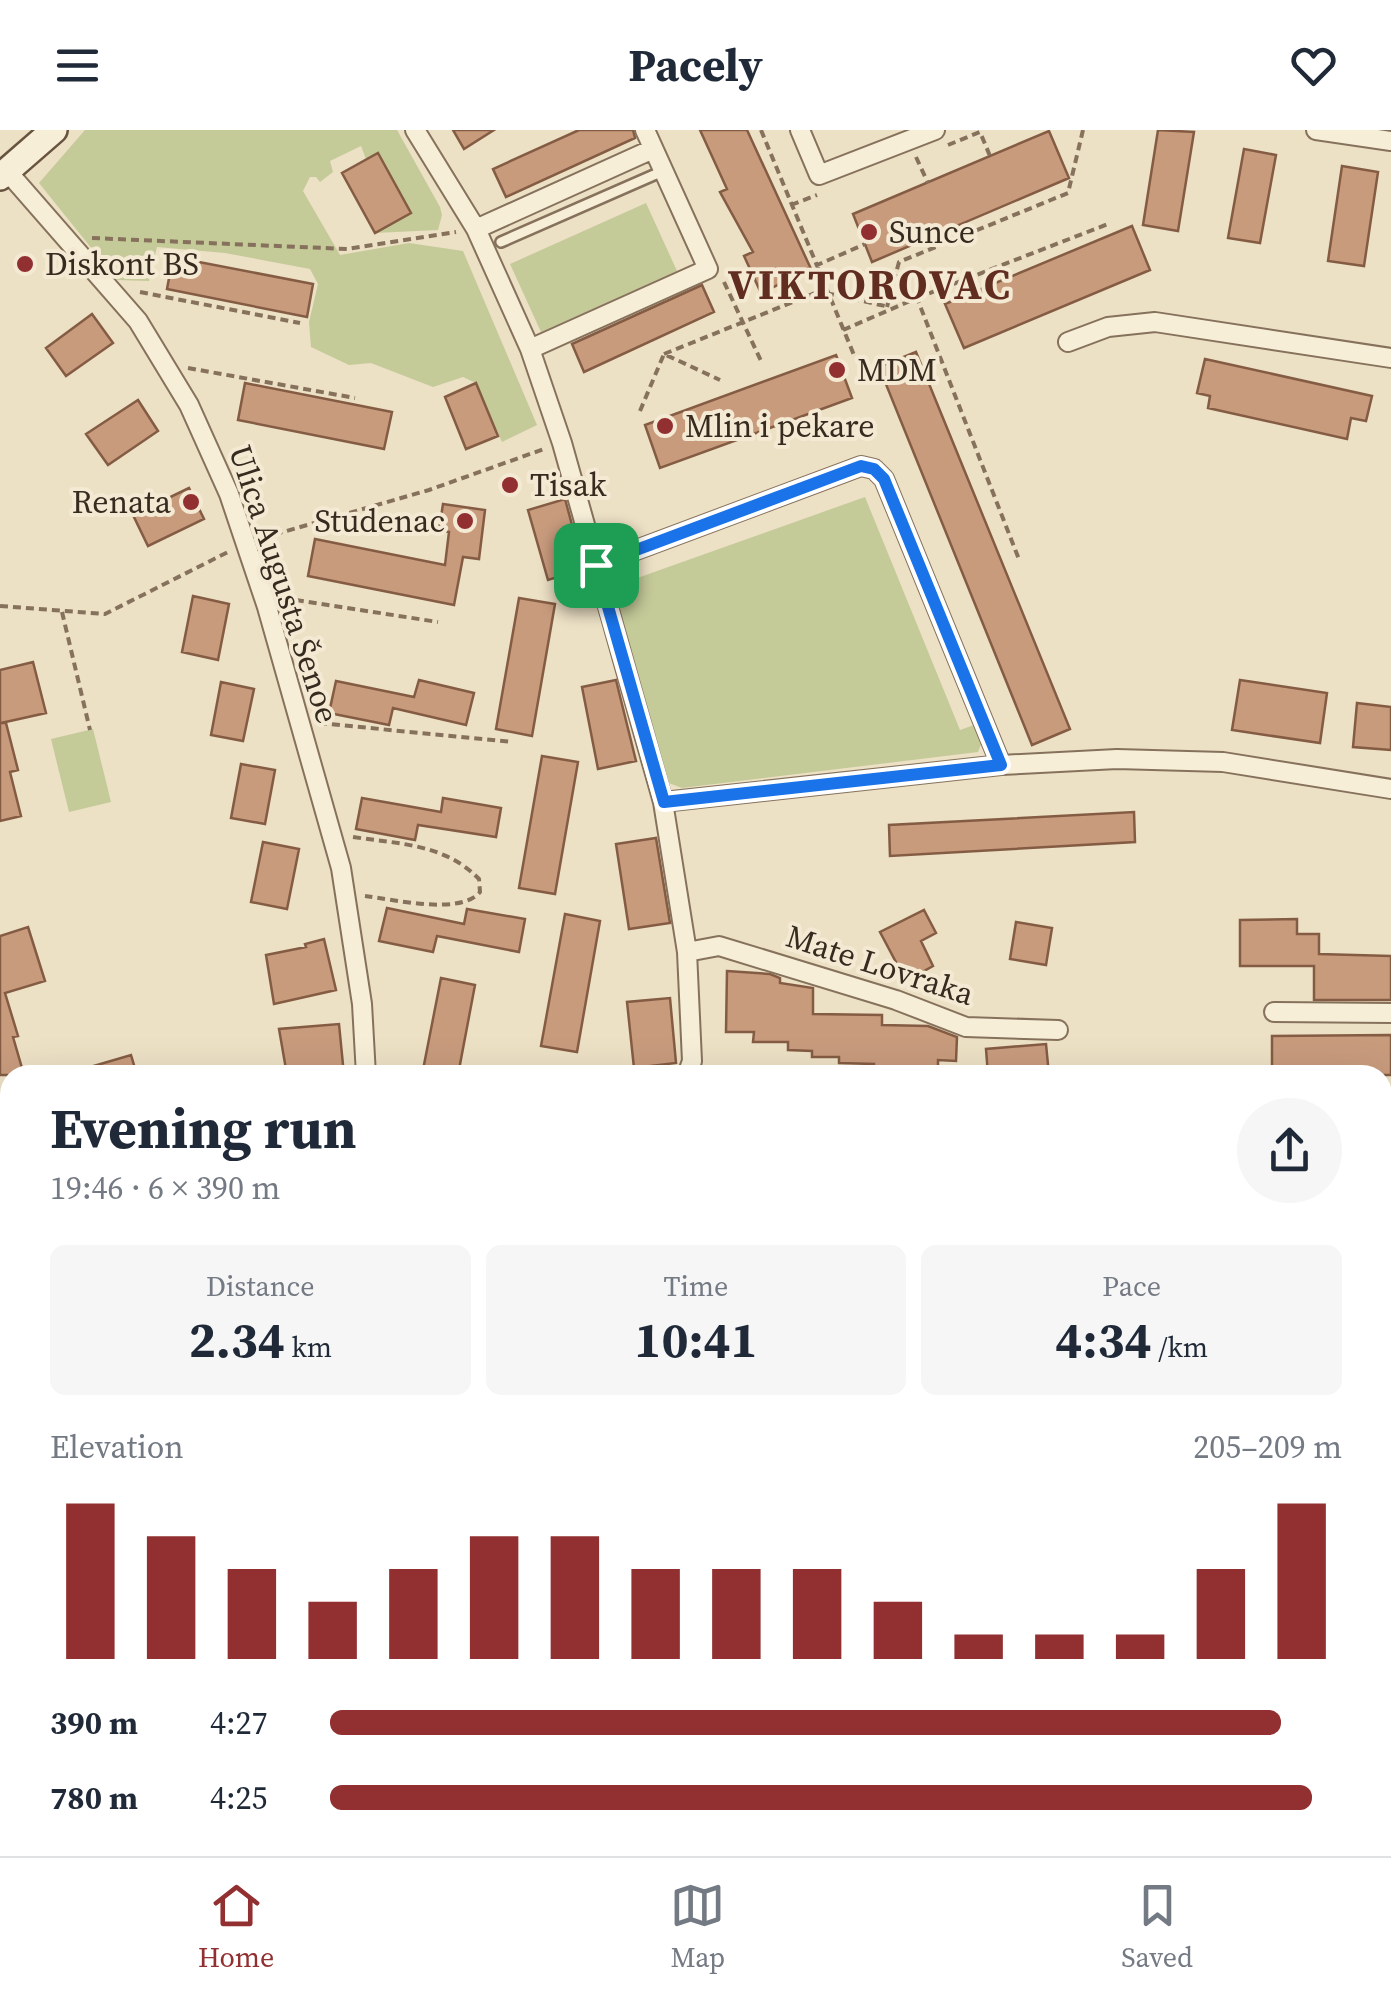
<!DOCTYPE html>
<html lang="en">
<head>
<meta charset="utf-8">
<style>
  body { margin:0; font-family:"Source Serif 4",serif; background:#f6f6f7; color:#1f2937; height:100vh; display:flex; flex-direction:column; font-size:38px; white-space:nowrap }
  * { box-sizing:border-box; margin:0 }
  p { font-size:32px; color:#747a83 }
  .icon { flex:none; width:55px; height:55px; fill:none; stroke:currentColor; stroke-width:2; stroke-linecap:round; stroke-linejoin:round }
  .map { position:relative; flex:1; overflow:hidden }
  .drawer { position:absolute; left:0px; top:935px; width:1392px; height:792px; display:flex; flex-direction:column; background:#fff; border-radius:30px 30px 0 0; box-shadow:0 10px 40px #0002 }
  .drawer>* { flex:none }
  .pin { position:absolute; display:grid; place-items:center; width:85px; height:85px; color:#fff; margin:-42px; border-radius:20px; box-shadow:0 5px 15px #0006 }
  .round { display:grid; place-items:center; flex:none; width:105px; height:105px; border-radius:52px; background:#f6f6f7 }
  .head { display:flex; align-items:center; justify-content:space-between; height:170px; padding:0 50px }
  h1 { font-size:55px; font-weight:700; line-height:75px }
  .figures { display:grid; grid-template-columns:repeat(3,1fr); gap:15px; height:170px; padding:10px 50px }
  .figures div { display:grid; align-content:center; border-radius:15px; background:#f6f6f7; text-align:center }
  .figures b { font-size:50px; font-weight:700 }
  .figures small { font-size:28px; font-weight:400 }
  .figures p { font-size:28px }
  .chart { height:280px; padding:20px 50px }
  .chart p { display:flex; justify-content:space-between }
  .chart svg { width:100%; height:180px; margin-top:10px; stroke:#922f30; stroke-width:6 }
  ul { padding:0 50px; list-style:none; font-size:32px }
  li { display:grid; grid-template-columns:160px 120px 1fr; align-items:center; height:75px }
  li i { height:25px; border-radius:12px; background:#922f30 }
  header { display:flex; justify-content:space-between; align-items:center; height:130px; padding:0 50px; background:#fff; font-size:45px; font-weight:700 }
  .dock { display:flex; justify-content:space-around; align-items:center; height:140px; border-top:2px solid #e0e1e3; background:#fff; font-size:28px; color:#747a83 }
  .dock a { display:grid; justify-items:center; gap:5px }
  .dock .selected { color:#922f30 }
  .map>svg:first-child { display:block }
  .green { fill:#c5ca99 }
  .building { fill:#c89b7d; stroke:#845c43; stroke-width:2.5 }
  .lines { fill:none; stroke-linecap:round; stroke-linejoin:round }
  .service-casing { stroke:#86725c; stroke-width:14 }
  .minor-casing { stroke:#86725c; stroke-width:22 }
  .secondary-casing { stroke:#68533f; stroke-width:30 }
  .primary-casing { stroke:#544030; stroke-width:32 }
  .path { stroke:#86725c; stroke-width:4; stroke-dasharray:8 5; stroke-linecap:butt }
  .service { stroke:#f7eed8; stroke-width:9 }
  .minor { stroke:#f7eed8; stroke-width:18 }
  .secondary { stroke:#f7eed8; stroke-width:25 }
  .primary { stroke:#edd49f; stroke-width:28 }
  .route-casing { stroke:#fff; stroke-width:20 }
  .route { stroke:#1a73e8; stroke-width:12 }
  .poi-dot { fill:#922f30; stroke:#f4ead4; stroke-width:4 }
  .labels { text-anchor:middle; stroke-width:8; stroke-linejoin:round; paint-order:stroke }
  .poi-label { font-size:32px; fill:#372a1f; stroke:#f4ead4; text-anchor:start }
  .street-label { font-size:32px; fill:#372a1f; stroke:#f4ead4 }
  .district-label { font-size:42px; font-weight:bold; letter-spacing:2.5px; fill:#622d21; stroke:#f4ead4 }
</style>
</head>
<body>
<header><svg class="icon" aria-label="menu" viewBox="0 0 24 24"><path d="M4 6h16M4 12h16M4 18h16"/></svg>Pacely<svg class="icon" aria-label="heart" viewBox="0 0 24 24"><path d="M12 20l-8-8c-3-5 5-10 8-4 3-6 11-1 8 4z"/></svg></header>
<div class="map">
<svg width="1391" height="1726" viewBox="0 0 1391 1726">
  <rect width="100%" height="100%" fill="#ece0c5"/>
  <path class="green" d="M 85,0 L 397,0 L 440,77 L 442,85 L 438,100 L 375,103 L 411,83 L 378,23 L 366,29 L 361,16 L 330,31 L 333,42 L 320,52 L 316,47 L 310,47 L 303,61 L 340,125 L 409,113 L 463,121 L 537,295 L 502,312 L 476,253 L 463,247 L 433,257 L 371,233 L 349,235 L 311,217 L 309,192 L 318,154 L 310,139 L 225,123 L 157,117 L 149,151 L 117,150 L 39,53 Z
    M 646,73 L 677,141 L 541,202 L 510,134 Z
    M 865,367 L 960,600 L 974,595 L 982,612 L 978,622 L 682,658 L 666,652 L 612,457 Z
    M 93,599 L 111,672 L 69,682 L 51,609 Z
    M 1391,1366 L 1391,1605 L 1383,1609 L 1382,1367 Z
    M 486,1718 L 739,1718 L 734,1726 L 472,1726 L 472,1722 Z
    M 819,1718 L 1113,1718 L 1098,1726 L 826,1726 Z"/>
  <path class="building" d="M 453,0 L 494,0 L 464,19 Z
    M 579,0 L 633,0 L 635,8 L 506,67 L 493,39 Z
    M 700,0 L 747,0 L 811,139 L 761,163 L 744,126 L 753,122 L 720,62 L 727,59 Z
    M 1158,0 L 1194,2 L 1178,101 L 1143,95 Z
    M 1049,1 L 1069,48 L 872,132 L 853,84 Z
    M 1244,19 L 1276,25 L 1260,113 L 1228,108 Z
    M 378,23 L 411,83 L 375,103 L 342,43 Z
    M 1342,36 L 1378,42 L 1364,136 L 1328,131 Z
    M 1132,96 L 1150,140 L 964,218 L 945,174 Z
    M 173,127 L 313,154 L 307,187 L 167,159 Z
    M 702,155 L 714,182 L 584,242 L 572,214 Z
    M 92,184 L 113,213 L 66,246 L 46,218 Z
    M 916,222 L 1070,599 L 1032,615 L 879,237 Z
    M 836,225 L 852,268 L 660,338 L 645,295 Z
    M 1205,229 L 1372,266 L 1366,291 L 1351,288 L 1347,309 L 1208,278 L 1210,266 L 1197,263 Z
    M 245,253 L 392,282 L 384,319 L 238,290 Z
    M 476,253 L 498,306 L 466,319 L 445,267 Z
    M 138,270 L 158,301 L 108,335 L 86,304 Z
    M 189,358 L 204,389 L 148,416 L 133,385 Z
    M 565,369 L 584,439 L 548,450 L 528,380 Z
    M 443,374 L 485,380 L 479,429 L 463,427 L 454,475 L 308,446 L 315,409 L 445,435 L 449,402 L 439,400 Z
    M 193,466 L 229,474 L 218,530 L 182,522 Z
    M 519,468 L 555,474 L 532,606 L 496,599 Z
    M 33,532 L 46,583 L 1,593 L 6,593 L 18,640 L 10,642 L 21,686 L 0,691 L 0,540 Z
    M 419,550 L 474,563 L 466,595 L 393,578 L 389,595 L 329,583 L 336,551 L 414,567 Z
    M 616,550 L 636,631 L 598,639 L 582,557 Z
    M 1240,550 L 1327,563 L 1320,613 L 1232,600 Z
    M 221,552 L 254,559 L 243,611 L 211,605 Z
    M 1357,573 L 1391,577 L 1391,620 L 1353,617 Z
    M 542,626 L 578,632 L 555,764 L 519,758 Z
    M 241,634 L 275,640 L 265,694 L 231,688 Z
    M 362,668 L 441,682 L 443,668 L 501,678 L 496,707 L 418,695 L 415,710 L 356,699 Z
    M 1134,682 L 1135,712 L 890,726 L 889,695 Z
    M 656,708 L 670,793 L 629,799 L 616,714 Z
    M 263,712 L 299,719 L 287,779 L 251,772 Z
    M 387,778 L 464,794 L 467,779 L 525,789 L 519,822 L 437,806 L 433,822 L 379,811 Z
    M 924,780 L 936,803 L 921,811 L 933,836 L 906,851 L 880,802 Z
    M 565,784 L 600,791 L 577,922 L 541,916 Z
    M 1297,789 L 1297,804 L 1319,804 L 1319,824 L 1391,826 L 1391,870 L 1314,870 L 1314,836 L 1240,836 L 1240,790 Z
    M 1016,792 L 1052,798 L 1046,835 L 1010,829 Z
    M 28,797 L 45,851 L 5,863 L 18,906 L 13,907 L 24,945 L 0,945 L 0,806 Z
    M 324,809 L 336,860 L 274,874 L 266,825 L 306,817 L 305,814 Z
    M 727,841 L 770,844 L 780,848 L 780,853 L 813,858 L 813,884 L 882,885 L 882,895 L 928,896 L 957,907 L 956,931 L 938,930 L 938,945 L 923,945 L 923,940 L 874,940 L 874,934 L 839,933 L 839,927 L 812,927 L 812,921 L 788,920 L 788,912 L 753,912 L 754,902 L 726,902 Z
    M 441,848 L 475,855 L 458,945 L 422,945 Z
    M 670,868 L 676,933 L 634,938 L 627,872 Z
    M 339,894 L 344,945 L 287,945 L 279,899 Z
    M 1391,905 L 1391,945 L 1272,945 L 1272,906 Z
    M 1046,914 L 1049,945 L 988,945 L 986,919 Z
    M 131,925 L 137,945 L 80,945 L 80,940 Z"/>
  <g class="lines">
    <g class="service-casing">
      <path id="service" d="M 501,112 L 663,41"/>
    </g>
    <g class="minor-casing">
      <path id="minor" d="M 415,0 L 476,99 L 530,219 L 562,313 L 663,672 L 687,822 L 692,931 L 687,945
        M 800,0 L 819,45 L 935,0
        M 1316,0 L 1391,11
        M 7,41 L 138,191 L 189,275 L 229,364 L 267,477 L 341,738 L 362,874 L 366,945
        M 476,99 L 653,19
        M 1068,212 L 1108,197 L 1155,192 L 1391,228
        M 530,219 L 708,139 L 645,0
        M 596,435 L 861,336 L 874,339 L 884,349 L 1001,635
        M 663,672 L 1001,635 L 1117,629 L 1223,632 L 1391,659
        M 687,822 L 719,816 L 896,870 L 966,897 L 1058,900
        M 1274,882 L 1391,883
        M 0,1083 L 10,1081
        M 0,1712 L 10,1711"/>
    </g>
    <g class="secondary-casing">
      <path id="secondary" d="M 0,47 L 54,0"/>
    </g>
    <g class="primary-casing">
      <path id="primary" d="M 1382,1338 L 1391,1338
        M 0,1474 L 10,1474"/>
    </g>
    <path class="path" d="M 761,0 L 854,225
      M 948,15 L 980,2 L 990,26
      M 916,27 L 928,53
      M 791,75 L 817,65
      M 92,108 L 347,119 L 456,102
      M 815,136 L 865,114
      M 724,152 L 762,233
      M 140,162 L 300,193
      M 826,163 L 885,176
      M 917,168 L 1108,94
      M 887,177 L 899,132 L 1068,63 L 1083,0
      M 843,200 L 917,168 L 1020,432
      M 664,224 L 825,159
      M 188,238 L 355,268
      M 640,281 L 664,224 L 720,250
      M 262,408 L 429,360 L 544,319
      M 283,468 L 438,492
      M 0,476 L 105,484 L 230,421
      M 62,482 L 90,600
      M 319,593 L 512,612
      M 353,707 C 400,714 445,714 479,749 L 480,762 C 460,786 393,769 365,766
      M 37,1718 L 38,1726
      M 773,1726 L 775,1718"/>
    <use href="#service" class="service"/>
    <use href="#minor" class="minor"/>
    <use href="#secondary" class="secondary"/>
    <use href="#primary" class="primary"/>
  </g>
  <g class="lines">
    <g class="route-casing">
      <path id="route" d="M 861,336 L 874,339 L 884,349 L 1001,635 L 664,672 L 596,435 Z"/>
    </g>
    <use href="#route" class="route"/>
  </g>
  <g class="poi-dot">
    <circle cx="869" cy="102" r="10"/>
    <circle cx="25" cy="134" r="10"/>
    <circle cx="837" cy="240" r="10"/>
    <circle cx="665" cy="296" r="10"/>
    <circle cx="510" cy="355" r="10"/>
    <circle cx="191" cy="372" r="10"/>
    <circle cx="465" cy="391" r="10"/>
  </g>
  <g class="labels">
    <g class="poi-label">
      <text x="889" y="113">Sunce</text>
      <text x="45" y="145">Diskont BS</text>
      <text x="857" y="251">MDM</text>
      <text x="685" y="307">Mlin i pekare</text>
      <text x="530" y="366">Tisak</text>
      <text x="171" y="383" text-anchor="end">Renata</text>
      <text x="445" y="402" text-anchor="end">Studenac</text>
    </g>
    <g class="street-label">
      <text transform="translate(284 454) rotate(72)" y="11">Ulica Augusta Šenoe</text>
      <text transform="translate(880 835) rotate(18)" y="11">Mate Lovraka</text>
    </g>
    <g class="district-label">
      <text x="870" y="169">VIKTOROVAC</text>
    </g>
  </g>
</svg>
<div class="pin" style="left:596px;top:435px;background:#1e9e55"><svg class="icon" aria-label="arrive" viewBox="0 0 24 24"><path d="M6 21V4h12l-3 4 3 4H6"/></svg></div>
<section class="drawer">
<div class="head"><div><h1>Evening run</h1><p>19:46 · 6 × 390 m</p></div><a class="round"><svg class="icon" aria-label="share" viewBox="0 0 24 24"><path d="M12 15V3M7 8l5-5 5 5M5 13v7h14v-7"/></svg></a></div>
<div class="figures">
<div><p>Distance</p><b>2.34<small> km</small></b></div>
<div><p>Time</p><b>10:41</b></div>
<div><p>Pace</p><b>4:34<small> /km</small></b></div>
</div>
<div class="chart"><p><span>Elevation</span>205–209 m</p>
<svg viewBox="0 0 160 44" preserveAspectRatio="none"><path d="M5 44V6M15 44V14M25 44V22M35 44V30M45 44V22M55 44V14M65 44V14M75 44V22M85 44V22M95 44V22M105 44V30M115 44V38M125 44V38M135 44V38M145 44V22M155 44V6"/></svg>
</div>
<ul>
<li><b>390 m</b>4:27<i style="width:94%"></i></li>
<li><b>780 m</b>4:25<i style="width:97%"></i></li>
</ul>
</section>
</div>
<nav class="dock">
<a class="selected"><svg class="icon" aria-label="home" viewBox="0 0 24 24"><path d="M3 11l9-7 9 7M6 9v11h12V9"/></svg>Home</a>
<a><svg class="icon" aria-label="map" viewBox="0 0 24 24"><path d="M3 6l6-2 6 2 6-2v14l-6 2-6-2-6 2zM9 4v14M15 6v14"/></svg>Map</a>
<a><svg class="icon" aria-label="saved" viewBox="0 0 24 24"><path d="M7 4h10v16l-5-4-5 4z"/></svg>Saved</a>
</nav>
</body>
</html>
